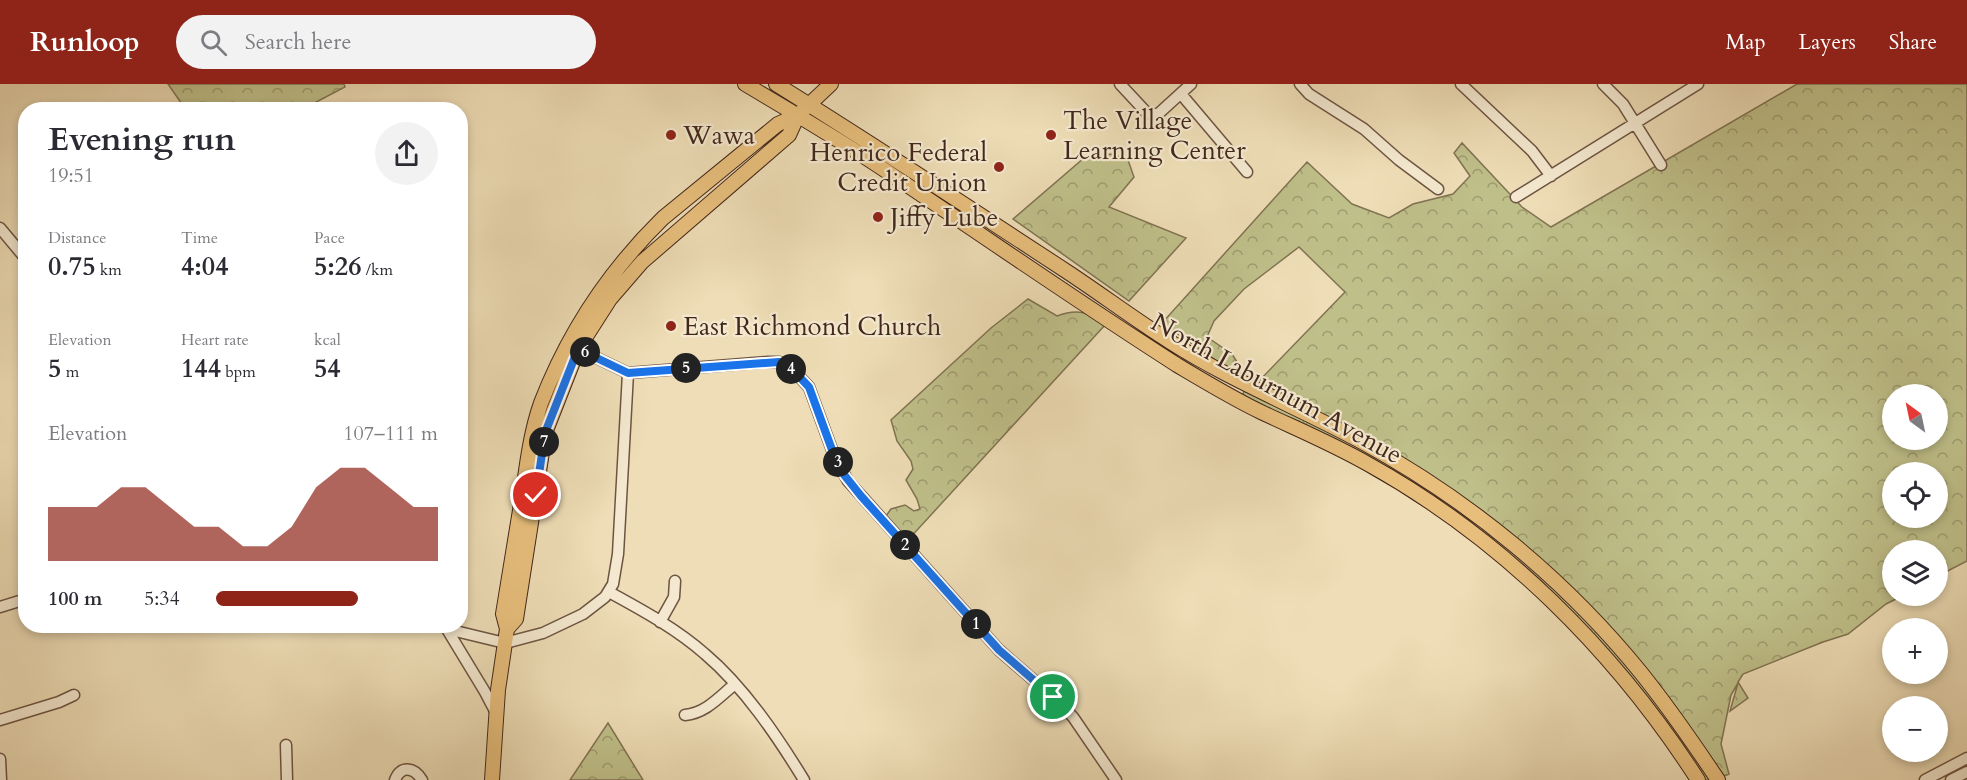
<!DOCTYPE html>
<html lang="en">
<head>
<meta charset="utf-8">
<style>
  body { margin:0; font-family:Cardo,serif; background:#f2f2f3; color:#2b2b33; height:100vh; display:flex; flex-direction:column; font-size:22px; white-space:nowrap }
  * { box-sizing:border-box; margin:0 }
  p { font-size:20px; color:#7c7c81 }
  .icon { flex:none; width:33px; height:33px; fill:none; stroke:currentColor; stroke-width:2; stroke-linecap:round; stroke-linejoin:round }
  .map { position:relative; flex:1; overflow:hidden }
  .side { position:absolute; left:18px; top:18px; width:450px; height:531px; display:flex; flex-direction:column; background:#fff; border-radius:24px; box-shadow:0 3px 9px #0003 }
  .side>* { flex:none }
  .needle { width:39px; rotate:327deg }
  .buttons { position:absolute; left:1882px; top:300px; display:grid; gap:12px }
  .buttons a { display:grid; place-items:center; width:66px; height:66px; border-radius:50%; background:#fff; box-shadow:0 3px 9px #0003; font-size:30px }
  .pin { position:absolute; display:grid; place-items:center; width:51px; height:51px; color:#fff; margin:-26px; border:3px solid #fff; border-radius:50%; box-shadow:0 2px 6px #0007 }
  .km { position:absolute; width:30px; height:30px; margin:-15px; border-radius:50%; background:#222; color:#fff; font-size:16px; line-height:30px; text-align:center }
  .round { display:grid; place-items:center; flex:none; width:63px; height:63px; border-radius:32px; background:#f2f2f3 }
  .head { display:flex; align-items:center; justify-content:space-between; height:102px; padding:0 30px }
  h1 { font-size:33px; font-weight:700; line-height:45px }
  .stats { display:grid; grid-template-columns:repeat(3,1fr); gap:9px; height:102px; padding:6px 30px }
  .stats div { display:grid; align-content:center }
  .stats b { font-size:26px; font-weight:700 }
  .stats small { font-size:16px; font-weight:400 }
  .stats p { font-size:16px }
  .chart { height:168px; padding:12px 30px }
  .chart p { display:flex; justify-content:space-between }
  .chart svg { width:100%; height:108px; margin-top:6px; fill:#8f2418; opacity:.7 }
  ul { padding:0 30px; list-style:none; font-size:20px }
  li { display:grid; grid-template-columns:96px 72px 1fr; align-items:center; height:45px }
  li i { height:15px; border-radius:8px; background:#8f2418 }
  header { display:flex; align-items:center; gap:36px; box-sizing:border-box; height:84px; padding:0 30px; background:#8f2418; color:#fff }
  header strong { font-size:28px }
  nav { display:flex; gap:33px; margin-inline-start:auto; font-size:21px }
  .search { width:420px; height:54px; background:#f2f2f3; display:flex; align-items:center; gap:15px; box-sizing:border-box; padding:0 21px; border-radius:33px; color:#7c7c81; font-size:22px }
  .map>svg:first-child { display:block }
  .grass { fill:url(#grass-tufts); stroke:#807352; stroke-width:1.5 }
  .forest { fill:url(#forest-crowns); stroke:#807352; stroke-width:1.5; fill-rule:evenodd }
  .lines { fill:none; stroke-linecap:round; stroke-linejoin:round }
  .minor-casing { stroke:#6d5442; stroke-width:13 }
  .major-casing { stroke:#42271b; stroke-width:16 }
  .minor { stroke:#f4e9d0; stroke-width:10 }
  .major { stroke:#e7be7b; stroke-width:14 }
  .route-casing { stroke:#fff; stroke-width:12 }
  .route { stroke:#1a73e8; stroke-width:8 }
  .poi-dot { fill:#8f2418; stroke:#f4e9d0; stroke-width:2 }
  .labels { text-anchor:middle; stroke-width:4.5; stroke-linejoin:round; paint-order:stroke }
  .poi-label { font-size:26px; fill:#42271b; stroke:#f4e9d0; text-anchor:start }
  .street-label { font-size:26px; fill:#42271b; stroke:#f4e9d0 }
</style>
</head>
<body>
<header>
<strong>Runloop</strong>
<div class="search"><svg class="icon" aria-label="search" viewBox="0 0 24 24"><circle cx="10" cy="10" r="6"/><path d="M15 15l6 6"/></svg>Search here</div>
<nav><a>Map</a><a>Layers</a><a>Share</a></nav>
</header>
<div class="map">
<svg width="1967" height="696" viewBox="0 0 1967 696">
  <defs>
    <pattern id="grass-tufts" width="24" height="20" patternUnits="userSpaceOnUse" patternTransform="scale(1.5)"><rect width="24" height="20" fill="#bfbf89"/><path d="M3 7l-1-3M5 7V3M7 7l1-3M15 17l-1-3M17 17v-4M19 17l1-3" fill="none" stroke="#9d9b6f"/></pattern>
    <pattern id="forest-crowns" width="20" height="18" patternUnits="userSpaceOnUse" patternTransform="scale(1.5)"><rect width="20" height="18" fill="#bfbf89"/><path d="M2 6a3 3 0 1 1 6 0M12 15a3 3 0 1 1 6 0" fill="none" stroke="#9d9b6f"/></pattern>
  </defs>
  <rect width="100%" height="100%" fill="#eeddb6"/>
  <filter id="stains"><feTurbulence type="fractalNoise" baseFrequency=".00333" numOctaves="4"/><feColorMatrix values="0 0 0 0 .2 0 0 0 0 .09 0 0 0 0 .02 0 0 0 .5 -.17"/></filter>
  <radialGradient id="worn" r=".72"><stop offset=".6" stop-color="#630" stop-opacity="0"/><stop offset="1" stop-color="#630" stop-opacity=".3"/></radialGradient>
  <path class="grass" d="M 1247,306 L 1317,340 L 1423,400 L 1511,464 L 1586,534 L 1657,616 L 1711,696 L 1701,696 L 1626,592 L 1467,441 L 1246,314 L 1243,310 L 1244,307 Z"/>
  <path class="forest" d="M 168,0 L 344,0 L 345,3 L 303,25 L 186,26 Z
    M 1797,0 L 1967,0 L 1967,477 L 1938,492 L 1938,466 L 1893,466 L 1893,512 L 1902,512 L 1886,520 L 1848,550 L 1823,558 L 1743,590 L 1738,598 L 1748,614 L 1730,627 L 1738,599 L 1731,611 L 1721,660 L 1729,690 L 1724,692 L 1684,636 L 1524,462 L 1256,300 L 1345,208 L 1299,163 L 1244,205 L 1214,237 L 1207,253 L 1232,270 L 1237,278 L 1236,284 L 1230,286 L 1162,239 L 1307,78 L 1352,120 L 1389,134 L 1413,120 L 1453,110 L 1470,92 L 1454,69 L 1462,59 L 1522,123 L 1551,143 ZM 1893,310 L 1938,310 L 1938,356 L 1893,356 ZM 1893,388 L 1938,388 L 1938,434 L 1893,434 Z
    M 1112,70 L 1128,76 L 1134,93 L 1109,123 L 1186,154 L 1129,217 L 1013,135 L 1084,74 Z
    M 1028,215 L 1057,232 C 1076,225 1089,227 1105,241 L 908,456 L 886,432 L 891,425 L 905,421 L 914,427 L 920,425 L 917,415 L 906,396 L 913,385 L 911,377 L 897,357 L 891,336 L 991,244 Z
    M 608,639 L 643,696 L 570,696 Z"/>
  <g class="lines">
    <g class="minor-casing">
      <path id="minor" d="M 1120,0 L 1146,28 L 1157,31 L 1191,0
        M 1300,0 L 1309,10 L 1364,45 L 1399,76 L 1438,105
        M 1461,0 L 1532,67 L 1551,92
        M 1603,0 L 1623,20 L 1661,81
        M 1181,10 L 1247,88
        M 1516,113 L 1698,0
        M 0,144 L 26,175
        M 574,263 L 628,289 L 768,278 L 779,278 L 793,286 L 809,303 L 835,374 L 848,397 L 999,566 L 1053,613 L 1073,633 L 1116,696
        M 609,508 C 642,526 677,545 705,570 C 744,603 777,652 804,696
        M 0,523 L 26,515
        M 660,538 L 674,513 L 675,497
        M 445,542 L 485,608 L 496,629
        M 447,545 L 505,559 L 543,549 L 583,530 L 605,513 L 613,500 L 618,470 L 628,289
        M 685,631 C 706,629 719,613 735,600
        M 0,636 L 59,618 L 74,611
        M 286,661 L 287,696
        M 0,675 L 1,696
        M 395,696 C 401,681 414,683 422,696
        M 1925,696 L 1967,674
        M 1951,696 L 1967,688"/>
    </g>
    <g class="major-casing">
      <path id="major" d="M 745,0 C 797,31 849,61 898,95 C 991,157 1083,221 1177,281 C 1204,297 1232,314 1261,328 C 1297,345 1333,360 1368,380 C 1503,455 1615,567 1698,696
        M 776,0 C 874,61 970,124 1066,187 C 1101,210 1134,235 1169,257 C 1231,297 1300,324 1364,359 C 1470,417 1566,496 1642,590 C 1669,624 1694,660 1718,696
        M 507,545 L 516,535 L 545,349 L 578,265 L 610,215 L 642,178 L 789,51 L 798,31 L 831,0
        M 492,696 L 498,606 L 507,545 L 503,530 C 510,489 516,449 523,408 C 527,379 531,347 541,319 C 568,249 610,186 663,134 L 778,40 L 798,31"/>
    </g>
    <use href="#minor" class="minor"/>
    <use href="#major" class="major"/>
  </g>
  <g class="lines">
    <g class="route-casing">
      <path id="route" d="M 536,411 L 545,349 L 578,265 L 628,289 L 779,278 L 793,286 L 809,303 L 835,374 L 845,392 L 861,412 L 999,566 L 1053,613"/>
    </g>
    <use href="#route" class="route"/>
  </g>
  <g class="poi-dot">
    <circle cx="671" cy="51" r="6"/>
    <circle cx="1051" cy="51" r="6"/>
    <circle cx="999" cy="83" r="6"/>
    <circle cx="878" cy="133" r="6"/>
    <circle cx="671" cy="242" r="6"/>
  </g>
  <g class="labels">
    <g class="poi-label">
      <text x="1063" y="45">The Village<tspan x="1063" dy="30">Learning Center</tspan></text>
      <text x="683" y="60">Wawa</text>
      <text x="987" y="77" text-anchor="end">Henrico Federal<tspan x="987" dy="30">Credit Union</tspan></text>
      <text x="890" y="142">Jiffy Lube</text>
      <text x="683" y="251">East Richmond Church</text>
    </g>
    <g class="street-label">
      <text transform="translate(1277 304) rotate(29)" y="9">North Laburnum Avenue</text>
    </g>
  </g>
  <rect width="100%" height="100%" filter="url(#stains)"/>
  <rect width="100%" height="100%" fill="url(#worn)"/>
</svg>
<div class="buttons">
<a><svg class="needle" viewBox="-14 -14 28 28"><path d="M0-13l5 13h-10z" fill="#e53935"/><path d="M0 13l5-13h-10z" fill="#7c7c81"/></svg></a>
<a><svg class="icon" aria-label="locate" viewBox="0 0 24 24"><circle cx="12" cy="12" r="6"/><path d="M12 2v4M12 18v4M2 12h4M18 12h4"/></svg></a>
<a><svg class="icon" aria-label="layers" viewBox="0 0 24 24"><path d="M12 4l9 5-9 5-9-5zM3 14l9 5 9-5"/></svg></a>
<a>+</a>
<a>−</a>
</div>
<div class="pin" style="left:1053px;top:613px;background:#1e9e55"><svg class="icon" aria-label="arrive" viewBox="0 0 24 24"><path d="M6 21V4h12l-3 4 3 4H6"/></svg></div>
<div class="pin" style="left:536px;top:411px;background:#d93025"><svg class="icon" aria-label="check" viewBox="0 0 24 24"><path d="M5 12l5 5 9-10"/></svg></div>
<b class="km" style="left:976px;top:540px">1</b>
<b class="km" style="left:905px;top:461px">2</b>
<b class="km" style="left:838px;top:378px">3</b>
<b class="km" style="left:791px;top:285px">4</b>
<b class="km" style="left:686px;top:284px">5</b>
<b class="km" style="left:585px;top:268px">6</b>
<b class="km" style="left:544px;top:358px">7</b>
<section class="side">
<div class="head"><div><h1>Evening run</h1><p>19:51</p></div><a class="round"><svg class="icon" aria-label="share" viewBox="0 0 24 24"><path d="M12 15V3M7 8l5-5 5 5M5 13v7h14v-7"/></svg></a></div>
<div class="stats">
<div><p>Distance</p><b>0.75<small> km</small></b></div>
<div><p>Time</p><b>4:04</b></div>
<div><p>Pace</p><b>5:26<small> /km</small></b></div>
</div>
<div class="stats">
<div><p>Elevation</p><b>5<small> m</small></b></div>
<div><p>Heart rate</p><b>144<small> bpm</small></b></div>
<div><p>kcal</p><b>54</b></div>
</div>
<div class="chart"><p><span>Elevation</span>107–111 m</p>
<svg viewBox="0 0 160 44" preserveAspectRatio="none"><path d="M0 44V22L10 22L20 22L30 14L40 14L50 22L60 30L70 30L80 38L90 38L100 30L110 14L120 6L130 6L140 14L150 22L160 22V44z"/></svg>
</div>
<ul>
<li><b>100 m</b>5:34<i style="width:64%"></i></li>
</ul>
</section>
</div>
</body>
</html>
